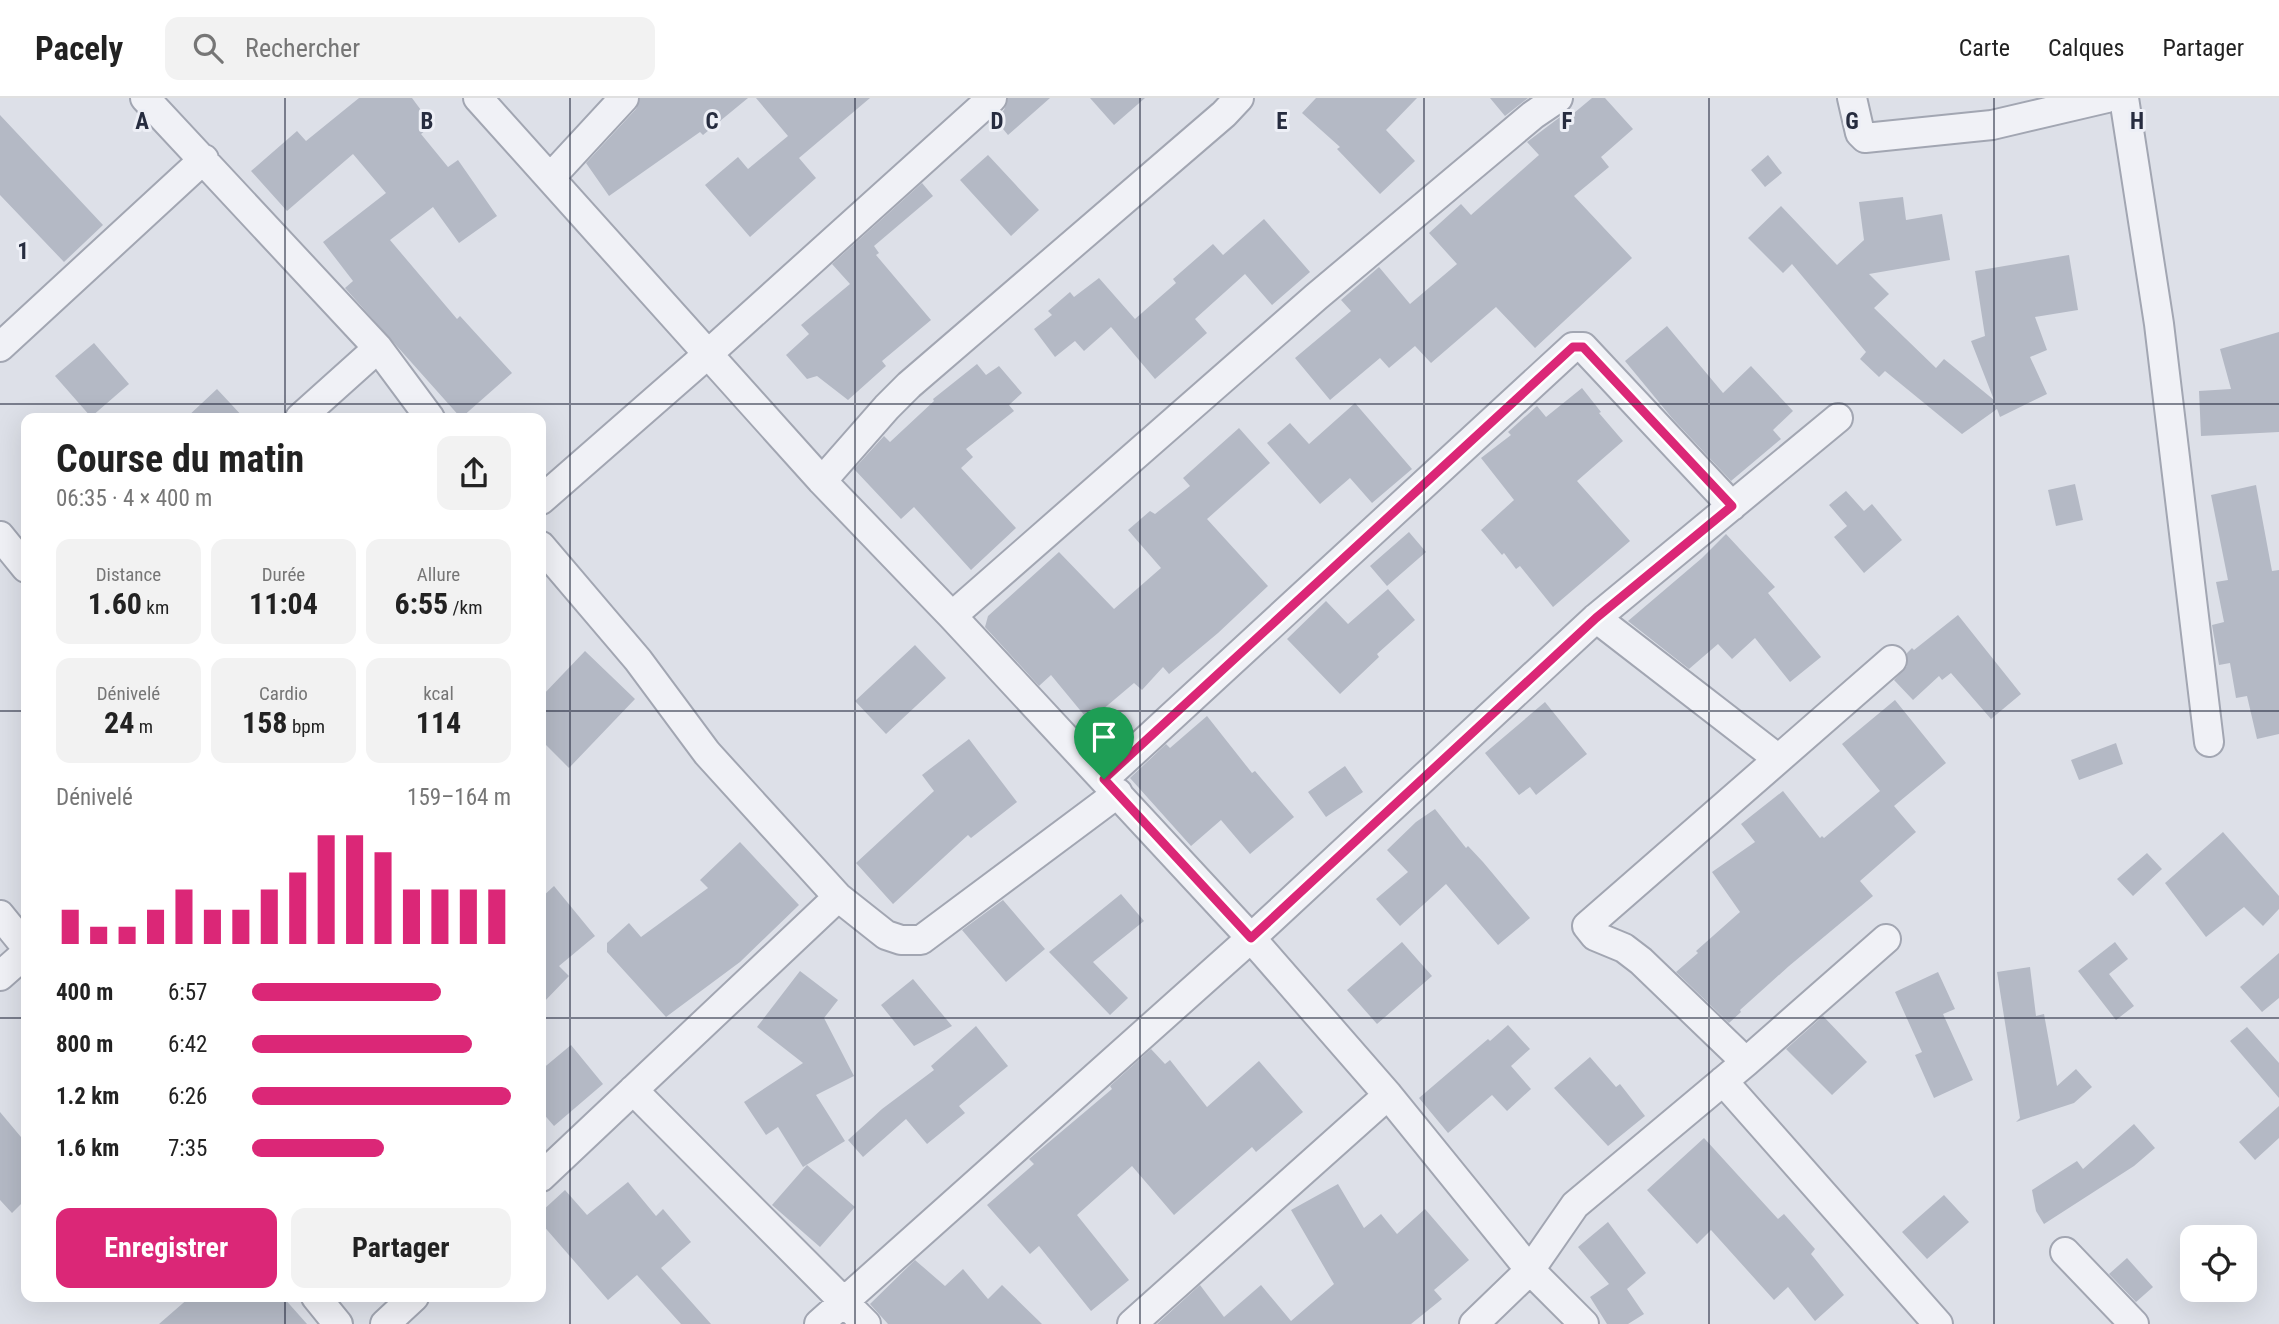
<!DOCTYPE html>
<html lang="fr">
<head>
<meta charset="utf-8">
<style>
  body { margin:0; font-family:"Roboto Condensed",sans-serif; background:#f2f2f2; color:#222; height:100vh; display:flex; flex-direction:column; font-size:26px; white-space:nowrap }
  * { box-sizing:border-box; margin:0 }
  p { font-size:23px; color:#767676 }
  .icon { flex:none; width:38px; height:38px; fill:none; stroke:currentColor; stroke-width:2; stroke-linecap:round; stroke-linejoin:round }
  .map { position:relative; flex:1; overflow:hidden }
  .sheet { position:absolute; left:21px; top:315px; width:525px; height:889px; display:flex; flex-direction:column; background:#fff; border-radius:14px; box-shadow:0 7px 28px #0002 }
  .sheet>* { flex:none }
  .buttons { position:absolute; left:2180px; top:1127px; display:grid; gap:14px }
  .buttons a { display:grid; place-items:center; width:77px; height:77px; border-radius:14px; background:#fff; box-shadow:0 7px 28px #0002; font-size:35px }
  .pin { position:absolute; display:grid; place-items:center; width:60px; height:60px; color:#fff; margin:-72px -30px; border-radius:50% 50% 50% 0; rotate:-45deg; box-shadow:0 0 7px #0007 }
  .pin .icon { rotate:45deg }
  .round { display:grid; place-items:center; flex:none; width:74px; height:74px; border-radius:14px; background:#f2f2f2 }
  .headline { display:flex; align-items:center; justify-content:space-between; height:119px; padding:0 35px }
  h1 { font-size:38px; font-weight:700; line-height:52px }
  .stats { display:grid; grid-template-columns:repeat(3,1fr); gap:10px; height:119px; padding:7px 35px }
  .stats div { display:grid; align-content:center; border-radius:14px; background:#f2f2f2; text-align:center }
  .stats b { font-size:30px; font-weight:700 }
  .stats small { font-size:19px; font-weight:400 }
  .stats p { font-size:19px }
  .chart { height:196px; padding:14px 35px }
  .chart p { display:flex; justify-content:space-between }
  .chart svg { width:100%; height:126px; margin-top:7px; stroke:#db2777; stroke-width:6 }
  .button { display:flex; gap:14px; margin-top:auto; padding:14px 35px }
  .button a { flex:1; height:80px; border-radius:14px; background:#db2777; color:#fff; font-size:28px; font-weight:700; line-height:80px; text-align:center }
  .button a+a { background:#f2f2f2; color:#222 }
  ul { padding:0 35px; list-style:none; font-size:23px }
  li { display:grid; grid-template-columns:112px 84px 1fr; align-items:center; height:52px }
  li i { height:18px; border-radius:9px; background:#db2777 }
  header { display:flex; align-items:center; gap:42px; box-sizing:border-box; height:98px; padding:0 35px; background:#fff; border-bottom:2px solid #e0e0e0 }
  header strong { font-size:33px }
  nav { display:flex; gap:38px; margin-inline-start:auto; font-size:24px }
  .search { width:490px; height:63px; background:#f2f2f2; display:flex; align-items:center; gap:18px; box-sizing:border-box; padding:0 24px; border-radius:14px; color:#767676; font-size:26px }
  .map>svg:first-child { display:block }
  .building { fill:#b4b9c5 }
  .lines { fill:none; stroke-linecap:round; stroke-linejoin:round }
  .minor-casing { stroke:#a2a6b2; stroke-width:32 }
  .minor { stroke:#f0f1f6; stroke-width:28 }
  .route-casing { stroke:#fff; stroke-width:14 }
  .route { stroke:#db2777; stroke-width:9 }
  .grid { fill:none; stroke:#262c3f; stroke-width:2; stroke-opacity:0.55 }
  .grid-label { font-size:23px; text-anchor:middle; font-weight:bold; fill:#262c3f; stroke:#edeff6; stroke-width:6; stroke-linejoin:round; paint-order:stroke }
</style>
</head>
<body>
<header>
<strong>Pacely</strong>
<div class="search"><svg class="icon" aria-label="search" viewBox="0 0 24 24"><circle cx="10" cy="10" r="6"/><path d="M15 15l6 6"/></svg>Rechercher</div>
<nav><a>Carte</a><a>Calques</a><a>Partager</a></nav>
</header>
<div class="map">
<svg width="2279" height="1226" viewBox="0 0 2279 1226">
  <rect width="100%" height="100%" fill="#dde0e8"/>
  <path class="building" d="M 359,0 L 412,0 L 432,27 L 421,36 L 448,69 L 458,62 L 497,118 L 459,145 L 433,109 L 390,142 L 457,221 L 460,218 L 512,275 L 461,320 L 345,190 L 353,183 L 323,144 L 386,95 L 353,56 L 287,113 L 251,73 L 297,33 L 306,43 Z
    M 640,0 L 748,0 L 703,37 L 700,34 L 609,98 L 586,65 L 636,11 Z
    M 756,0 L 870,0 L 799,60 L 816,80 L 750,139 L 705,87 L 738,59 L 748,71 L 788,38 Z
    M 1008,0 L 1050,0 L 1008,37 L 994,20 L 1004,12 Z
    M 1090,0 L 1145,0 L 1114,27 Z
    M 1316,0 L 1417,0 L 1386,32 L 1415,63 L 1380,96 L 1337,51 L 1340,49 L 1302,15 Z
    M 1490,0 L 1528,0 L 1505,18 Z
    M 1592,0 L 1605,0 L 1633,31 L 1601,59 L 1609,69 L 1574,98 L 1632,160 L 1535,250 L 1496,209 L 1431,265 L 1415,248 L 1389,270 L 1380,260 L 1330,302 L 1295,260 L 1351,213 L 1341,202 L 1379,169 L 1410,206 L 1457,166 L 1429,135 L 1461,106 L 1471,117 L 1539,57 L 1527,44 L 1564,16 L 1568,20 Z
    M 0,17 L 103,127 L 64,164 L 0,97 Z
    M 988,57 L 1039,112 L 1011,138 L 960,82 Z
    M 1768,57 L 1782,75 L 1765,89 L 1751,72 Z
    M 922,85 L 933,98 L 874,148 L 879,155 L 876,157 L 931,222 L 882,263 L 886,268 L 848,302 L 817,278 L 807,281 L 786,257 L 809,236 L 801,227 L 850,186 L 832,166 Z
    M 1903,99 L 1906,122 L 1942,116 L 1950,162 L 1869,176 L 1889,196 L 1874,210 L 1936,270 L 1944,261 L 1994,302 L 1971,243 L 1985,238 L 1975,173 L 2069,157 L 2078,212 L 2035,219 L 2047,252 L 2030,259 L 2047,296 L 2000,319 L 1997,311 L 1962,336 L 1885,273 L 1879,279 L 1860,261 L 1866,254 L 1792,166 L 1783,175 L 1748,140 L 1781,108 L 1837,167 L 1864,142 L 1859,104 Z
    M 1264,121 L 1310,174 L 1272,207 L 1245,176 L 1195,221 L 1207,235 L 1155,281 L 1111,229 L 1084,253 L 1075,243 L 1055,259 L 1034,231 L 1052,217 L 1048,213 L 1070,194 L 1074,199 L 1099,180 L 1135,221 L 1176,185 L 1173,181 L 1213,146 L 1223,157 Z
    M 1667,228 L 1723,295 L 1751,268 L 1793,313 L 1773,332 L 1781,341 L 1731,383 L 1672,320 L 1625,263 Z
    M 2279,234 L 2279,334 L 2201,338 L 2199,293 L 2231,291 L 2220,251 Z
    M 94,245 L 129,286 L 91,319 L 55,278 Z
    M 977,266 L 986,277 L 999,268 L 1022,295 L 1009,307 L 1014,313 L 966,351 L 973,359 L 961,370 L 1016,430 L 971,472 L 914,409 L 901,421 L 854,371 L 884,338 L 890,344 L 934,303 L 933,301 Z
    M 1582,290 L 1601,314 L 1599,315 L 1623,343 L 1577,383 L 1630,443 L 1553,509 L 1520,468 L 1516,471 L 1504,455 L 1502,457 L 1481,432 L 1514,402 L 1481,360 L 1511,337 L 1508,334 L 1537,308 L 1546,319 Z
    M 217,291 L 244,320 L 186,320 Z
    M 1355,305 L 1412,371 L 1372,405 L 1350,380 L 1320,406 L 1267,345 L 1290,325 L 1309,346 Z
    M 1239,330 L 1270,365 L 1207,421 L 1268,488 L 1218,535 L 1169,576 L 1163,569 L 1142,592 L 1134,585 L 1089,623 L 1051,577 L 1039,588 L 985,529 L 988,518 L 1059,454 L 1114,511 L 1161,470 L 1128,432 L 1150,413 L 1155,416 L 1190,388 L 1183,380 Z
    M 2075,386 L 2083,422 L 2056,428 L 2048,392 Z
    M 2256,387 L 2272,473 L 2279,472 L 2279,636 L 2257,641 L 2247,598 L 2236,600 L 2230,565 L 2219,567 L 2212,527 L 2224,524 L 2216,484 L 2228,482 L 2211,397 Z
    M 1846,393 L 1864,413 L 1872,406 L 1902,442 L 1864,475 L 1834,439 L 1847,428 L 1829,407 Z
    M 1409,434 L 1426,454 L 1387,488 L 1370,468 Z
    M 1726,436 L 1775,489 L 1768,495 L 1821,559 L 1790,584 L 1755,540 L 1732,561 L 1718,546 L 1689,571 L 1628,523 L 1702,460 Z
    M 1388,491 L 1415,522 L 1377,556 L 1379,559 L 1340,596 L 1287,541 L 1326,503 L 1348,526 Z
    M 1958,517 L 2021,596 L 1991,621 L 1951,575 L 1942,582 L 1939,578 L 1913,602 L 1894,582 L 1907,568 L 1907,555 L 1912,550 L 1914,552 Z
    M 915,547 L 946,580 L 886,636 L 855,603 Z
    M 585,553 L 635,601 L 569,670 L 541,642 L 541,599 Z
    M 1895,602 L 1946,665 L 1894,708 L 1916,734 L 1860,783 L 1873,798 L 1789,868 L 1740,912 L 1741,914 L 1729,925 L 1676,874 L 1698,855 L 1696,853 L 1740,814 L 1712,774 L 1755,744 L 1741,726 L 1783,693 L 1820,740 L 1822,738 L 1824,740 L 1880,693 L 1842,646 Z
    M 1545,604 L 1587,656 L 1536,697 L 1530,689 L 1519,697 L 1485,655 Z
    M 1207,618 L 1252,675 L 1255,673 L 1294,719 L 1250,756 L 1221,722 L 1191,748 L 1130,680 L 1166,646 L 1170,650 Z
    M 969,641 L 1017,704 L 971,740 L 968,737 L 893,806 L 856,765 L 934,693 L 922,677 Z
    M 2116,645 L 2123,666 L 2079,682 L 2071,662 Z
    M 1345,668 L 1363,694 L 1326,719 L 1308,694 Z
    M 1435,711 L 1466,750 L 1468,748 L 1483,764 L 1530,820 L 1498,847 L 1446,786 L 1400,828 L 1376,801 L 1408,774 L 1387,752 L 1416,724 Z
    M 2223,734 L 2279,798 L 2279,811 L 2263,828 L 2244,809 L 2206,839 L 2165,785 Z
    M 740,744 L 799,807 L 740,864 L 666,919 L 607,854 L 607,845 L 629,825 L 641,839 L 708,790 L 700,782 Z
    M 2147,755 L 2162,771 L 2133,798 L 2117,781 Z
    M 554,788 L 595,838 L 559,868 L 569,878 L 541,907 L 541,800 Z
    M 1121,796 L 1144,823 L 1093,864 L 1128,900 L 1110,917 L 1049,854 Z
    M 1003,802 L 1045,851 L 1006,884 L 962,832 Z
    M 1402,844 L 1432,878 L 1377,926 L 1347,892 Z
    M 2115,844 L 2128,861 L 2109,876 L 2134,908 L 2116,922 L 2078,873 Z
    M 2279,855 L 2279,900 L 2262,914 L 2240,889 Z
    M 2030,869 L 2036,918 L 2044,916 L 2057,988 L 2076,971 L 2092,989 L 2074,1005 L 2016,1024 L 2020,1020 L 1997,874 Z
    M 800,873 L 838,902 L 824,920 L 854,978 L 816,997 L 845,1043 L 803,1069 L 778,1029 L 766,1037 L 744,1004 L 803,965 L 757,929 Z
    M 1938,874 L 1955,911 L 1943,916 L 1973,982 L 1934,1000 L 1915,957 L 1922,954 L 1895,894 Z
    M 913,881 L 952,928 L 914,948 L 881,907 Z
    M 1823,918 L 1867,964 L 1832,997 L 1786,951 Z
    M 1508,927 L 1530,951 L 1511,968 L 1531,991 L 1507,1013 L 1492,997 L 1448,1035 L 1419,1000 L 1488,941 L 1490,943 Z
    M 976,928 L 1008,968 L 959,1008 L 965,1015 L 927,1046 L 906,1021 L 863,1059 L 848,1042 L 882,1011 L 934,972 L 931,968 Z
    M 2247,929 L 2279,965 L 2279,1000 L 2230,943 Z
    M 571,947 L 603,986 L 554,1028 L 541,1013 L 541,972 Z
    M 1151,951 L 1165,966 L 1170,962 L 1207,1009 L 1259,963 L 1303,1014 L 1256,1054 L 1252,1049 L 1174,1117 L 1132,1068 L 1077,1117 L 1129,1182 L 1091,1213 L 1039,1148 L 1030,1156 L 987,1107 L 1034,1066 L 1029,1061 L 1112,991 L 1110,988 Z
    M 1590,959 L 1616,989 L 1620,986 L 1645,1018 L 1608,1048 L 1554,990 Z
    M 2279,1008 L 2279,1040 L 2255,1062 L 2239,1044 Z
    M 0,1014 L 26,1045 L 26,1101 L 12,1115 L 0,1102 Z
    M 2134,1026 L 2155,1050 L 2134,1068 L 2044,1126 L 2036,1113 L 2032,1092 L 2077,1063 L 2083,1071 Z
    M 1704,1040 L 1778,1121 L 1784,1116 L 1815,1151 L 1811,1156 L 1844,1197 L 1815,1223 L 1788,1189 L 1774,1202 L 1711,1132 L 1697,1146 L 1647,1092 Z
    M 807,1067 L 855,1109 L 820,1149 L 772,1107 Z
    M 628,1084 L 656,1118 L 663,1111 L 691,1144 L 661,1170 L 711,1226 L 681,1226 L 637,1177 L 608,1202 L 541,1125 L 541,1114 L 565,1092 L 587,1117 Z
    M 1338,1086 L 1364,1130 L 1381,1116 L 1397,1136 L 1425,1111 L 1469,1162 L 1434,1192 L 1442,1201 L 1411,1226 L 1157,1226 L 1200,1187 L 1224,1219 L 1261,1187 L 1291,1223 L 1334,1186 L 1291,1112 Z
    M 1944,1097 L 1969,1124 L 1927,1161 L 1902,1134 Z
    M 1608,1124 L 1646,1175 L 1627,1191 L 1644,1216 L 1628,1226 L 1607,1226 L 1590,1199 L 1609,1186 L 1578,1149 Z
    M 2127,1160 L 2153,1189 L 2136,1204 L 2109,1176 Z
    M 915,1162 L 945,1188 L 963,1171 L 988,1201 L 1002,1187 L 1042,1226 L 888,1226 L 870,1206 Z
    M 190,1199 L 283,1199 L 307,1226 L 159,1226 Z"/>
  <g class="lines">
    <g class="minor-casing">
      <path id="minor" d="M 145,0 L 378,250 L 430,320
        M 478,0 L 822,383 L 952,518 L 1251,840 L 1388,997 L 1530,1172 L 1584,1226
        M 1852,0 L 1860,35 L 1865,40 L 1992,27 L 2107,0
        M 2124,0 L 2159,226 L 2209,644
        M 550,80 L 624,0
        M 0,249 L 204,61
        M 300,320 L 378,250
        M 822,383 L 887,309 L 909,287 L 1224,16 L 1239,0
        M 541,402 L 708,256 L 992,0
        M 0,438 L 26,470
        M 541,448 L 638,562 L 707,655 L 838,799 L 886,837 L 901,842 L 921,842 L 1118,695
        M 952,518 L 1316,199 L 1533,17 L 1558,0
        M 1596,520 L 1777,660
        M 1104,681 L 1573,249 L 1583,249 L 1732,408
        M 0,817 L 26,849
        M 0,878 L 26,855
        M 1746,964 L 1641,863 L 1624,850 L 1595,838 L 1587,828 L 1892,562
        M 1723,983 L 1938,1226
        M 633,992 L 866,1226
        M 541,1079 L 838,799
        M 2065,1154 L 2134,1226
        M 316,1199 L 338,1226
        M 385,1226 L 414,1199
        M 819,1226 L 1251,840 L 1596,520 L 1838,320
        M 1132,1226 L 1388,997
        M 1474,1226 L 1530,1172 L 1575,1107 L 1746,964 L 1886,841"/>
    </g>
    <use href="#minor" class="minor"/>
  </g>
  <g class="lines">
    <g class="route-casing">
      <path id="route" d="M 1573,249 L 1583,249 L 1732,408 L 1596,520 L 1251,840 L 1104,681 Z"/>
    </g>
    <use href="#route" class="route"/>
  </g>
  <path class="grid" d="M 285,0 L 285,320M 570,0 L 570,1226M 855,0 L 855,1226M 1140,0 L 1140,1226M 1424,0 L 1424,1226M 1709,0 L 1709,1226M 1994,0 L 1994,1226M 0,306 L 2279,306M 0,613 L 26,613M 541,613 L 2279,613M 0,920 L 26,920M 541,920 L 2279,920M 285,1199 L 285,1226"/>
  <g class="grid-label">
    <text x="142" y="31">A</text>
    <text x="427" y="31">B</text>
    <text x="712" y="31">C</text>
    <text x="997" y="31">D</text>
    <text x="1282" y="31">E</text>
    <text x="1567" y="31">F</text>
    <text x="1852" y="31">G</text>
    <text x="2137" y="31">H</text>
    <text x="23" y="161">1</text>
  </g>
</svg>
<div class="buttons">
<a><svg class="icon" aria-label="locate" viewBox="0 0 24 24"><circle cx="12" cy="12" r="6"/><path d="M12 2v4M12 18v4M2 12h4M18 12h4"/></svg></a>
</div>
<div class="pin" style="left:1104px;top:681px;background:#1e9e55"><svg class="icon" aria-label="arrive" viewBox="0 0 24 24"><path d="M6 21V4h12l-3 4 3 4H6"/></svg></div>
<section class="sheet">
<div class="headline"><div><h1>Course du matin</h1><p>06:35 · 4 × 400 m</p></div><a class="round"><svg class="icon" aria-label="share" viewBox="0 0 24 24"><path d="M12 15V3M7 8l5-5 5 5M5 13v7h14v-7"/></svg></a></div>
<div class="stats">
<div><p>Distance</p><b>1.60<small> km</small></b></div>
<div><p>Durée</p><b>11:04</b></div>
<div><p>Allure</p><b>6:55<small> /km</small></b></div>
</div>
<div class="stats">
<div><p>Dénivelé</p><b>24<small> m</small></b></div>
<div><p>Cardio</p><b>158<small> bpm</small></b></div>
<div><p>kcal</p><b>114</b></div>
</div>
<div class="chart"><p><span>Dénivelé</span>159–164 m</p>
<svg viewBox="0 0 160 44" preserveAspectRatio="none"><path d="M5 44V32M15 44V38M25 44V38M35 44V32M45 44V25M55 44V32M65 44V32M75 44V25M85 44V19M95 44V6M105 44V6M115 44V12M125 44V25M135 44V25M145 44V25M155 44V25"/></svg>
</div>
<ul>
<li><b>400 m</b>6:57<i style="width:73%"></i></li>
<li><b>800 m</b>6:42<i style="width:85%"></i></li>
<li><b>1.2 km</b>6:26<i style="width:100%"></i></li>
<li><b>1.6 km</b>7:35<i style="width:51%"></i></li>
</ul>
<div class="button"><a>Enregistrer</a><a>Partager</a></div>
</section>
</div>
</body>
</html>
